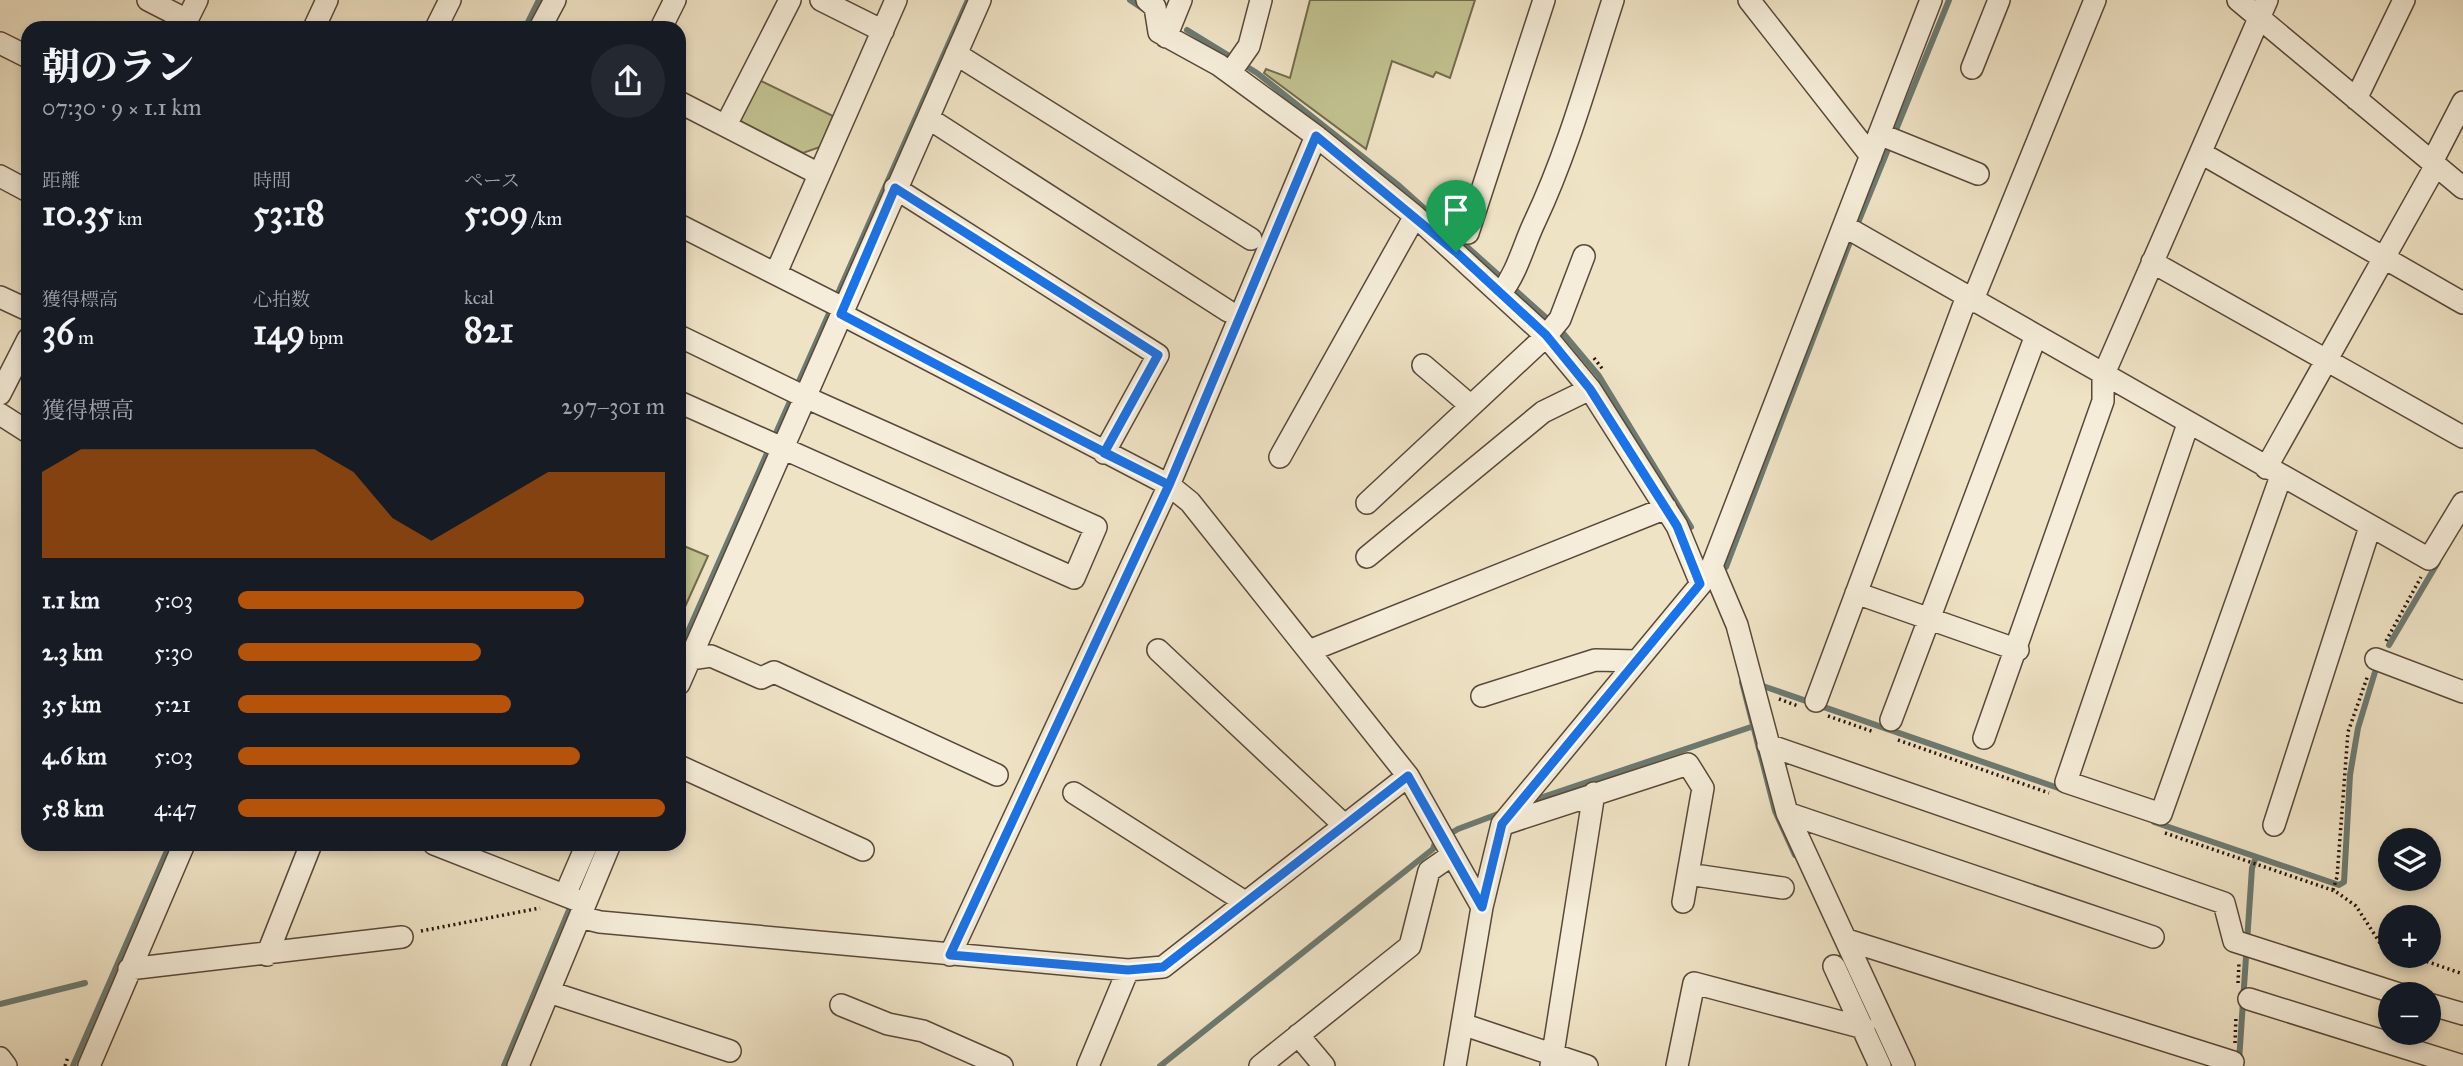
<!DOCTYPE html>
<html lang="ja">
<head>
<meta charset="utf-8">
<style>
  body { margin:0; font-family:"IM FELL Great Primer","Noto Serif JP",serif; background:#242831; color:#f1f3f6; height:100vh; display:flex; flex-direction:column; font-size:26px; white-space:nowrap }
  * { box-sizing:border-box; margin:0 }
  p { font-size:23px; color:#9ea1a6 }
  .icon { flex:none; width:38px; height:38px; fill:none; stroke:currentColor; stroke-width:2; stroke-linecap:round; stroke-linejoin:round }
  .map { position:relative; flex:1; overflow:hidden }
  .panel { position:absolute; left:21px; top:21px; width:665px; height:830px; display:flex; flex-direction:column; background:#171b24; border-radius:21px; box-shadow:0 4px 10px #0003 }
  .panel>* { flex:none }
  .controls { position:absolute; left:2378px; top:828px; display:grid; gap:14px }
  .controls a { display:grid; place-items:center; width:63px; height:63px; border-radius:50%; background:#171b24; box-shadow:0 4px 10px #0003; font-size:35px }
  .pin { position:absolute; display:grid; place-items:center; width:60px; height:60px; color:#fff; margin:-72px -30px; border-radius:50% 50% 50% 0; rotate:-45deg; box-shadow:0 0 7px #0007 }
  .pin .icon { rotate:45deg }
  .round { display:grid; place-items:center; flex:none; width:74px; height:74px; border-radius:37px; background:#242831 }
  .overview { display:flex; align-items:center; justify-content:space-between; height:119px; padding:0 21px }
  h1 { font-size:38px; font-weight:800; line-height:52px }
  .figures { display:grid; grid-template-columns:repeat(3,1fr); gap:10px; height:119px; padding:7px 21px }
  .figures div { display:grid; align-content:center }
  .figures b { font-size:35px; font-weight:800 }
  .figures small { font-size:19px; font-weight:400 }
  .figures p { font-size:19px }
  .chart { height:196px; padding:14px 21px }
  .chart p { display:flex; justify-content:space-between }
  .chart svg { width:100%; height:126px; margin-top:7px; fill:#b45309; opacity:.7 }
  ul { padding:0 21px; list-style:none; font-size:23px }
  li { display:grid; grid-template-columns:112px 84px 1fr; align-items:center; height:52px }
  li i { height:18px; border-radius:9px; background:#b45309 }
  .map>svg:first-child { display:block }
  .green { fill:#c1c18f; stroke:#746a4d; stroke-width:2 }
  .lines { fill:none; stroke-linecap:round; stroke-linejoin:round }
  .stream { stroke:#6c7a71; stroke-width:6 }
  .minor-casing { stroke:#58483a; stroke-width:24 }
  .path { stroke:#26140b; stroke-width:3.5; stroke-dasharray:2 3.5; stroke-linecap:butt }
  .minor { stroke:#f5edd9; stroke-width:21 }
  .route-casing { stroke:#fff; stroke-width:14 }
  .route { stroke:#1a73e8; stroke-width:9 }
</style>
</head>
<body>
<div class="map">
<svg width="2463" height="1066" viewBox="0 0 2463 1066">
  <rect width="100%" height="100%" fill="#efe3c5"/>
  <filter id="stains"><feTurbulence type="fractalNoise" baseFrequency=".00286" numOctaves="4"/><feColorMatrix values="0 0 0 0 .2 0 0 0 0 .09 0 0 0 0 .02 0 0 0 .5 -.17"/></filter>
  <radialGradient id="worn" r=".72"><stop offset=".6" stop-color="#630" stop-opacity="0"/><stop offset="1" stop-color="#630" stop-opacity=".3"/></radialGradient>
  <path class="green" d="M 1310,0 L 1475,0 L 1450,78 L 1436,72 L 1433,77 L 1392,61 L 1366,149 L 1264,73 L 1266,69 L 1290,78 Z
    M 757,79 L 833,116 L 820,147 L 803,153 L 742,122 L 738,115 Z
    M 679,544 L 708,556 L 679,620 Z"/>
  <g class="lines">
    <path class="stream" d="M 1130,0 L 1145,10
      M 525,28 L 539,0
      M 1187,30 L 1257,73 L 1397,184 L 1562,332 L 1599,376 L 1691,527
      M 1726,567 L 1848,247 L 1949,0
      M 2389,645 L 2438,562
      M 679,652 L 968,0
      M 1742,682 L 1775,811 L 1795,855
      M 1757,684 L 2064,790
      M 1531,801 L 1751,727
      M 2154,822 L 2339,885 L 2344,882 L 2350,775 L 2358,728 L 2375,672
      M 0,1004 L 85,983
      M 2239,1061 L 2252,868 L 2256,857
      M 73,1066 L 170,844
      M 504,1066 L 572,903
      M 1160,1066 L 1433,849 L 1435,843 L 1458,829 L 1498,814"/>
    <g class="minor-casing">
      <path id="minor" d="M 148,0 L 187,20
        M 821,0 L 883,31
        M 1147,0 L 1155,7 L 1159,32 L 1219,65 L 1316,136 L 1415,216 L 1546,336 L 1590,389 L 1677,526 L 1701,584
        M 1749,0 L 1871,156
        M 2238,0 L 2463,188
        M 183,28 L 197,0
        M 314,28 L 327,0
        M 436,28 L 450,0
        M 540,28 L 555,0
        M 661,28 L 675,0
        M 1166,37 L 1181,0
        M 0,43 L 28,57
        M 956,54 L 1251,239
        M 1972,68 L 1999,0
        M 1230,73 L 1249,46 L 1261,0
        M 2356,99 L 2404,0
        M 679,102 L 819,174
        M 928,118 L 1228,311
        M 726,125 L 790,0
        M 1879,134 L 1978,174
        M 2201,153 L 2463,303
        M 2432,162 L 2463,102
        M 0,176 L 28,191
        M 895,188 L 1158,355 L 1104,453
        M 679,225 L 843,308
        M 1844,226 L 2429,559 L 2463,503
        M 1468,233 L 1544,0
        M 2152,262 L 2463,437
        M 776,273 L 896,0
        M 1501,293 C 1518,271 1523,246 1535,221 C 1568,151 1589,74 1613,0
        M 0,297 L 28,310
        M 1972,302 L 2095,0
        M 841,314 L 1169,485 L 1190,502 L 1408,776 L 1482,907
        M 679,336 L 805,397 L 1096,527 L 1074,578 L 679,402
        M 1423,365 L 1471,406
        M 0,394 L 28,339
        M 0,414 L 28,432
        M 2188,424 L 2066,782 L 2161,814 L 2281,476
        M 1280,457 L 1415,216
        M 2266,468 L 2436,165
        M 1367,503 L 1546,336 L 1560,319 L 1584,256
        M 1367,557 L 1543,412 L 1590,389
        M 1712,566 L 1737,625 L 1787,813 L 1904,1066
        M 1856,593 L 2018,650
        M 1158,650 L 1344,825
        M 1309,651 L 1666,508
        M 690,659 L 711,656 L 761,678 L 774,672 L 997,775
        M 2376,659 L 2463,692
        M 679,684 L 980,0
        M 1482,696 L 1595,660 L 1637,661
        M 1816,701 L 1966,299
        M 1891,720 L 2035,338
        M 1984,738 L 2103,401 L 2103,376 L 2267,0
        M 1768,745 L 2224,903 L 2234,941 L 2399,994
        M 679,766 L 863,850
        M 1074,793 L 1245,902
        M 1787,813 L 2153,937
        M 1504,824 L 1688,764 L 1703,788 L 1683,902
        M 2274,825 L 2370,527
        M 434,844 L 584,903
        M 1688,874 L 1783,888
        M 565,895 L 587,844
        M 580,917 L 600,922 L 1128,970 L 1163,967 L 1408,776
        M 1847,940 L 2233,1062
        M 267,955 L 311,844
        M 950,955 L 1169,485 L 1316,136
        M 1834,966 L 1880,1066
        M 129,969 L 402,937
        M 549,992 L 730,1051
        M 2249,999 L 2463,1066
        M 2429,1004 L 2463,1014
        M 841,1005 L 888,1024 L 923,1031 L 1002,1066
        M 1462,1024 L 1587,1066
        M 1298,1035 L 1324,1066
        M 0,1058 L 6,1066
        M 89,1066 L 184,844
        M 518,1066 L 610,844
        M 1088,1066 L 1128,970
        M 1260,1066 L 1410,946 L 1429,871 L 1452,855
        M 1455,1066 L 1482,907 L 1502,824 L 1701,584 L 1712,566 L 1931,0
        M 1551,1066 L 1594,793
        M 1677,1066 L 1694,983 L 1864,1028"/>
    </g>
    <path class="path" d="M 1594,358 L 1604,371
      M 2386,641 L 2421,577
      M 1779,699 L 1798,706
      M 1828,716 L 1874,732
      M 1898,740 L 2049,793
      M 2165,833 L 2335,891 L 2356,906 L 2382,946 L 2390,948
      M 2333,890 L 2337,877 L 2348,732 L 2368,675
      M 421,931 L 540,908
      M 2411,956 L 2463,974
      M 2238,983 L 2239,963
      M 2235,1043 L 2236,1016
      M 65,1066 L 68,1057"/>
    <use href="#minor" class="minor"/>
  </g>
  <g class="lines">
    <g class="route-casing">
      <path id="route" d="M 1456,252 L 1316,136 L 1169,485 C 1059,430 950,372 841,314 L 895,188 L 1158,355 L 1104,453 L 1169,485 L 950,955 L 1128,970 L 1163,967 L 1408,776 L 1482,907 L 1502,824 L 1700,584 L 1677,526 L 1590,389 L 1546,335 L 1456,252"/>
    </g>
    <use href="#route" class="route"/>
  </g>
  <rect width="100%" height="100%" filter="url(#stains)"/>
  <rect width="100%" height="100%" fill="url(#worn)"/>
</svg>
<div class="controls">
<a><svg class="icon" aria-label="layers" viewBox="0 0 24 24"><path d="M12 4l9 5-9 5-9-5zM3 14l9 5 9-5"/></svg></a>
<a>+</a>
<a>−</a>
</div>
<div class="pin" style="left:1456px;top:252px;background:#1e9e55"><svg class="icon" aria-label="arrive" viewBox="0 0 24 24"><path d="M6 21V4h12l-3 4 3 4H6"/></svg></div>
<section class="panel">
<div class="overview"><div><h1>朝のラン</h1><p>07:30 · 9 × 1.1 km</p></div><a class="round"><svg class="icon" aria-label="share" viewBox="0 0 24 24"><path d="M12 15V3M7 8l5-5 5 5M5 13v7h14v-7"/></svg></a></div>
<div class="figures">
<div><p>距離</p><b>10.35<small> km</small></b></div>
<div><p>時間</p><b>53:18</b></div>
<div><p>ペース</p><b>5:09<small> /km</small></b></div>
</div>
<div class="figures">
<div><p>獲得標高</p><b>36<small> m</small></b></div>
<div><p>心拍数</p><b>149<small> bpm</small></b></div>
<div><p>kcal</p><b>821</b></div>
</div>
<div class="chart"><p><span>獲得標高</span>297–301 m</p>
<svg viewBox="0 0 160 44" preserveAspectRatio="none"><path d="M0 44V14L10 6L20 6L30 6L40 6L50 6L60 6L70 6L80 14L90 30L100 38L110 30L120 22L130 14L140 14L150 14L160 14V44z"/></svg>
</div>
<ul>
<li><b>1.1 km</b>5:03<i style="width:81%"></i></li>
<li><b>2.3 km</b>5:30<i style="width:57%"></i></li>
<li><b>3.5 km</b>5:21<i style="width:64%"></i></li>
<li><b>4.6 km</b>5:03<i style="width:80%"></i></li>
<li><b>5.8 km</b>4:47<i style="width:100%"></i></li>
</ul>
</section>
</div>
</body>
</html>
